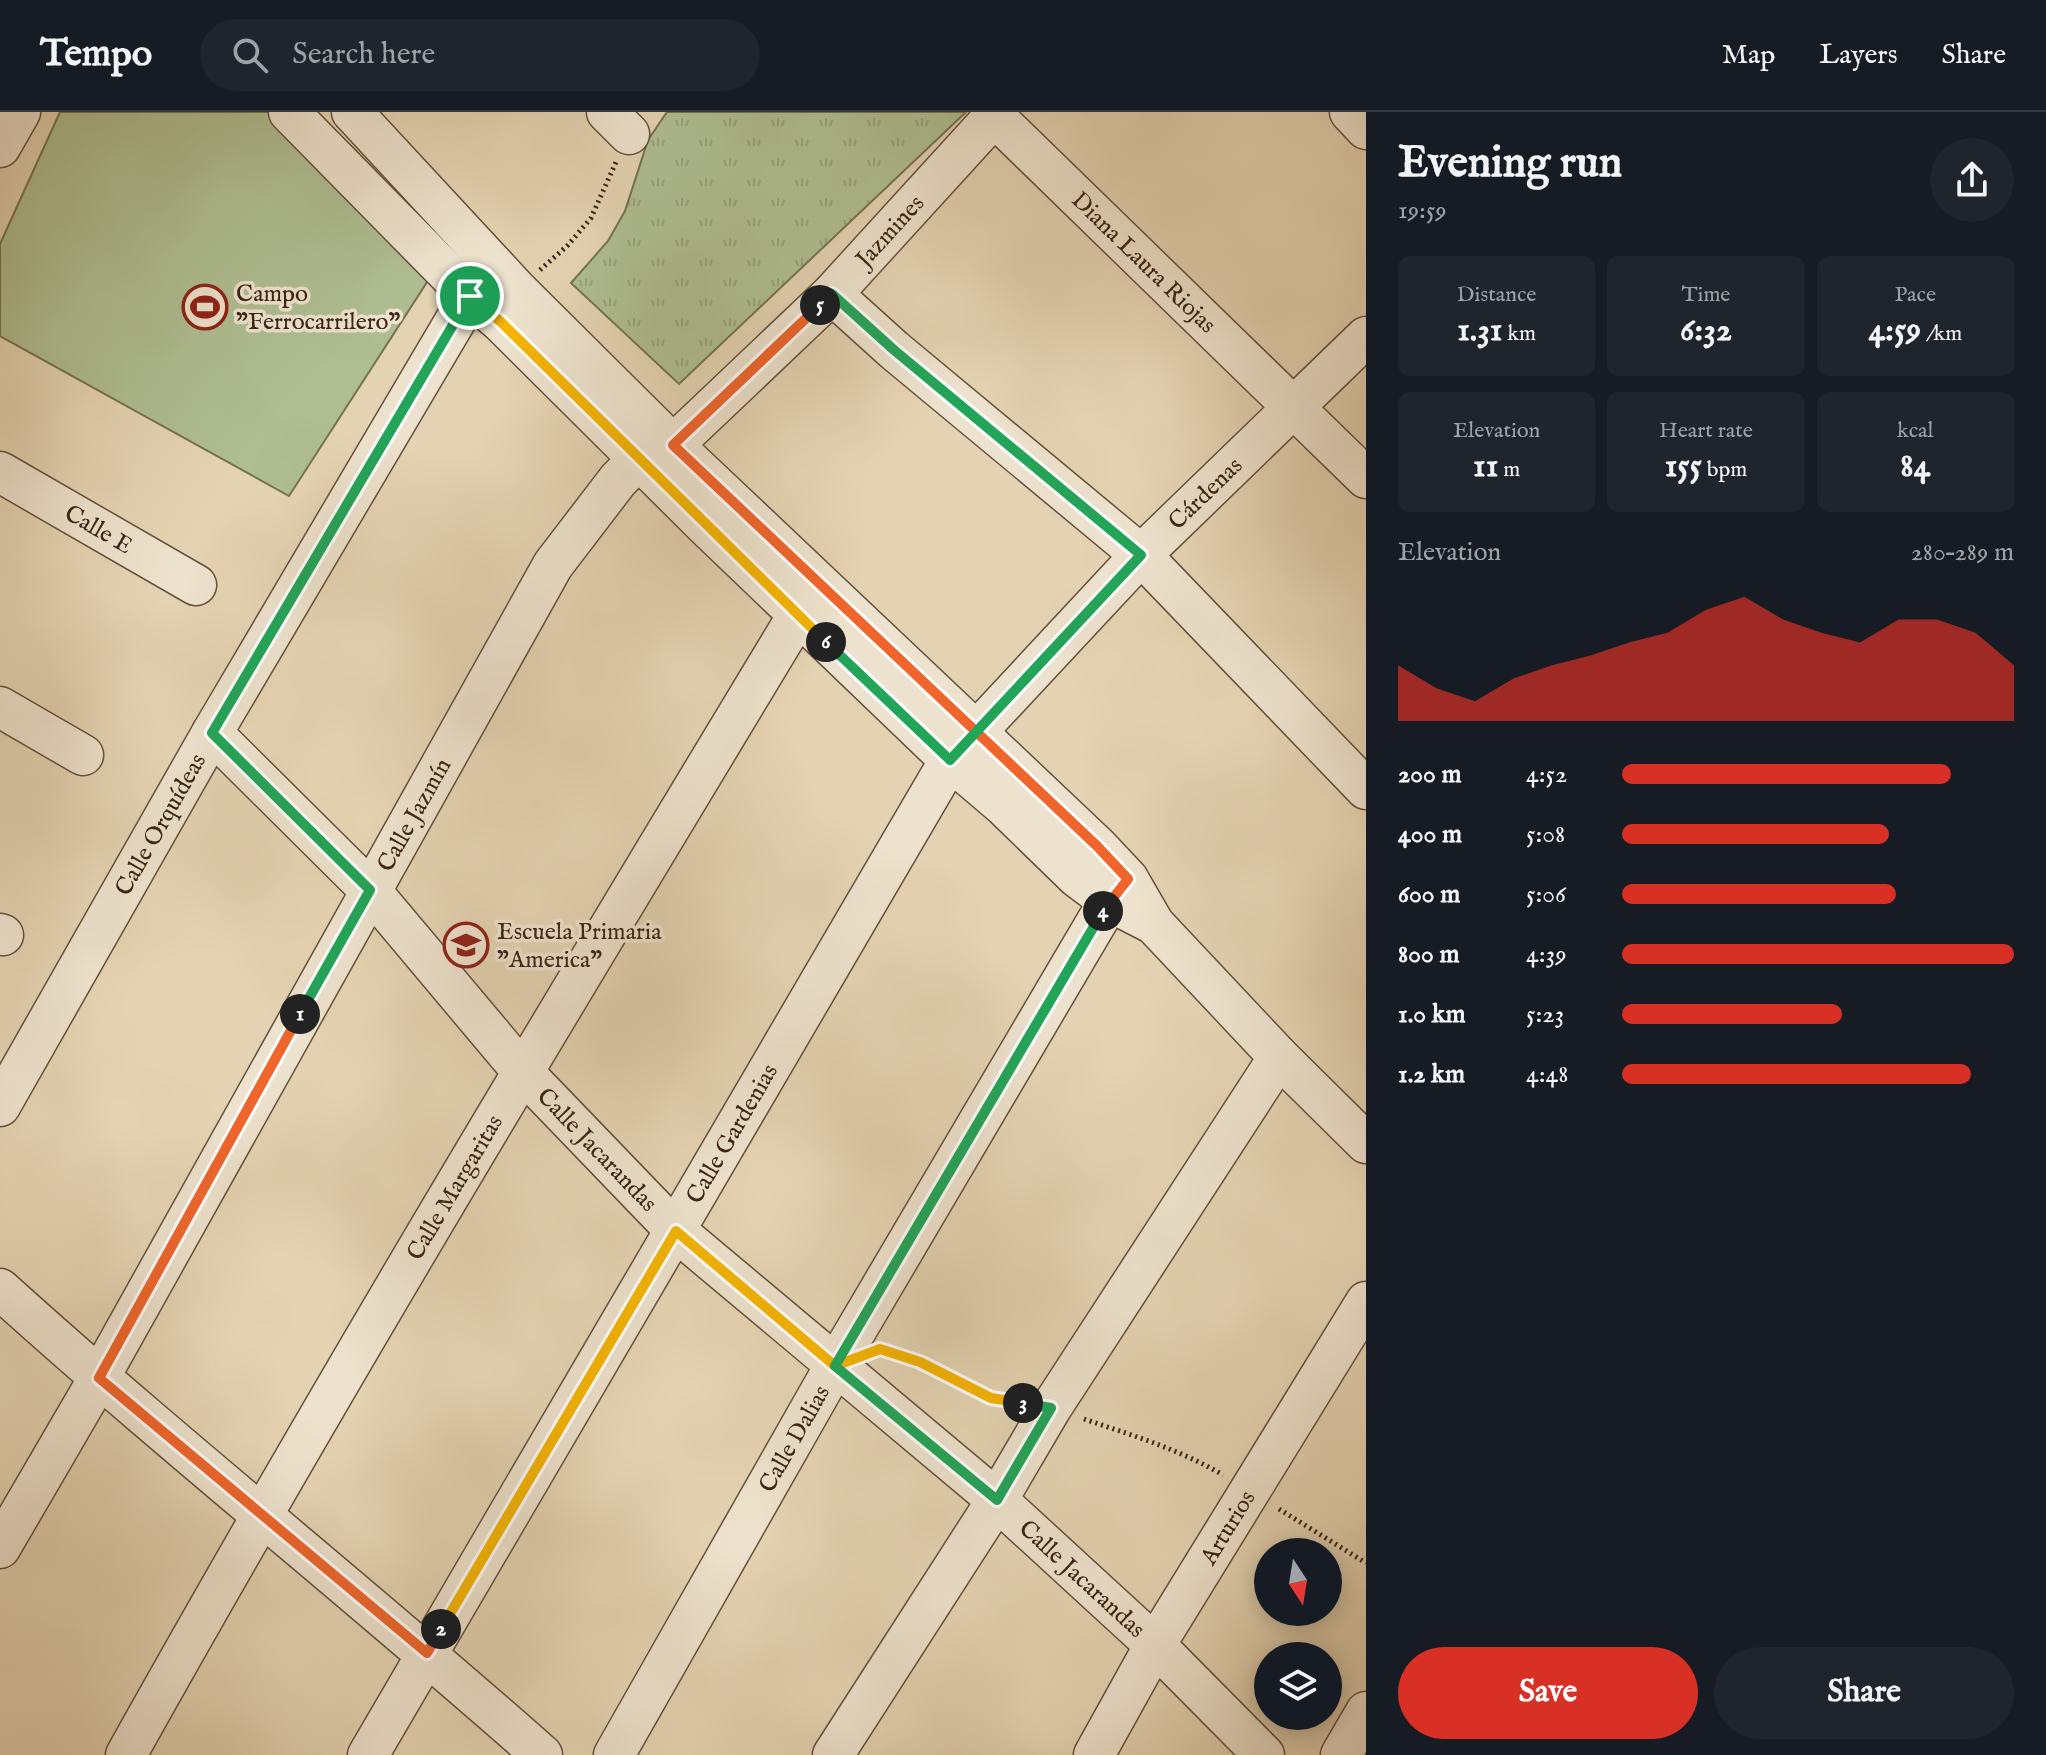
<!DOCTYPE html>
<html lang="en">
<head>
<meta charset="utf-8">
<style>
  body { margin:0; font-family:"IM FELL English",serif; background:#20242c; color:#f1f3f6; height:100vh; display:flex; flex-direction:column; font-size:30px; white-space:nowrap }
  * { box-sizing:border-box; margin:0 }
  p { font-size:26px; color:#9ea1a6 }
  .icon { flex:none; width:44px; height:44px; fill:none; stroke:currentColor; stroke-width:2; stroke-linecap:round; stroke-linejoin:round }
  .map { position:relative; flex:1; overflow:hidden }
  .panel { display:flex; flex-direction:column; background:#171b24; width:680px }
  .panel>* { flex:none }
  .needle { width:52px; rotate:168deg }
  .buttons { position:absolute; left:1254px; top:1426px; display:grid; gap:16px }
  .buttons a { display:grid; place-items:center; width:88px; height:88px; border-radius:50%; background:#171b24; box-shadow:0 4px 20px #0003; font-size:40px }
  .pin { position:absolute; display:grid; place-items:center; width:68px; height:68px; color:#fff; margin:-34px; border:4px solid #fff; border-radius:50%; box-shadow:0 2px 8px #0007 }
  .km { position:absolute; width:40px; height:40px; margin:-20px; border-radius:50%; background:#222; color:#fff; font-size:22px; line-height:40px; text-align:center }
  .round { display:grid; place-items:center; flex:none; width:84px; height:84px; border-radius:42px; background:#20242c }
  .head { display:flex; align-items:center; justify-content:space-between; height:136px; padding:0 32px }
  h1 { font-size:44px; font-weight:700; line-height:60px }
  .figures { display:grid; grid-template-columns:repeat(3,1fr); gap:12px; height:136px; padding:8px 32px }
  .figures div { display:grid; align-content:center; border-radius:12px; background:#20242c; text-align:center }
  .figures b { font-size:34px; font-weight:700 }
  .figures small { font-size:22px; font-weight:400 }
  .figures p { font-size:22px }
  .chart { height:224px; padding:16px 32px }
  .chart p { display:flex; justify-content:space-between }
  .chart svg { width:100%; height:144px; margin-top:8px; fill:#d93025; opacity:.7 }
  .button { display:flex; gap:16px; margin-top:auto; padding:16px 32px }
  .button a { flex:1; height:92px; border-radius:48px; background:#d93025; color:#fff; font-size:32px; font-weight:700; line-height:92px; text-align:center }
  .button a+a { background:#20242c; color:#f1f3f6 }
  ul { padding:0 32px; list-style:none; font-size:26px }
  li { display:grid; grid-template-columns:128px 96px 1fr; align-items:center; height:60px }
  li i { height:20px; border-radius:10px; background:#d93025 }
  header { display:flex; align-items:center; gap:48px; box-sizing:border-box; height:112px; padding:0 40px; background:#171b24; border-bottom:2px solid #363941 }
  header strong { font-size:38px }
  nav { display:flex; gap:44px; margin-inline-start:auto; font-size:28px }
  .search { width:560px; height:72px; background:#20242c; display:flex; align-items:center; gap:20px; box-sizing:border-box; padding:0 28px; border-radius:44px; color:#9ea1a6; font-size:30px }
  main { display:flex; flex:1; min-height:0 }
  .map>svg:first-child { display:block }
  .grass { fill:url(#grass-tufts); stroke:#747252; stroke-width:2 }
  .green { fill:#aebe92; stroke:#747252; stroke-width:2 }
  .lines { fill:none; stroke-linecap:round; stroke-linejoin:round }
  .minor-casing { stroke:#64503b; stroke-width:43 }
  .path { stroke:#3a2513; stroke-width:5; stroke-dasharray:2 4; stroke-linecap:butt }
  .minor { stroke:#ede2cd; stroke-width:40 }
  .split-1-casing { stroke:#fff; stroke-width:16 }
  .split-2-casing { stroke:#fff; stroke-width:16 }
  .split-3-casing { stroke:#fff; stroke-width:16 }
  .split-4-casing { stroke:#fff; stroke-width:16 }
  .split-5-casing { stroke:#fff; stroke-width:16 }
  .split-6-casing { stroke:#fff; stroke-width:16 }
  .split-7-casing { stroke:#fff; stroke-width:16 }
  .split-1 { stroke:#22a559; stroke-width:10 }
  .split-2 { stroke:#f0652b; stroke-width:10 }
  .split-3 { stroke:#f5b400; stroke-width:10 }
  .split-4 { stroke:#22a559; stroke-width:10 }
  .split-5 { stroke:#f0652b; stroke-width:10 }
  .split-6 { stroke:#22a559; stroke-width:10 }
  .split-7 { stroke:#f5b400; stroke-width:10 }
  .labels { text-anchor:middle; stroke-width:7; stroke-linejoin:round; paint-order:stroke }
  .street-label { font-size:24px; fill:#3a2513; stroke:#ede2cd }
  .poi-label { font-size:24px; fill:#3a2513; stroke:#ede2cd; text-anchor:start }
</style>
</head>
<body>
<header>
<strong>Tempo</strong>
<div class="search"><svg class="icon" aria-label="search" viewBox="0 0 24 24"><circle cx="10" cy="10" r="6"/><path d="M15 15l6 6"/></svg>Search here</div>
<nav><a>Map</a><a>Layers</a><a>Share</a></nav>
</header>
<main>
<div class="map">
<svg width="1366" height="1643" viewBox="0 0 1366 1643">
  <defs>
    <pattern id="grass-tufts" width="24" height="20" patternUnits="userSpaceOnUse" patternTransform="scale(2)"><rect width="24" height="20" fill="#aebe92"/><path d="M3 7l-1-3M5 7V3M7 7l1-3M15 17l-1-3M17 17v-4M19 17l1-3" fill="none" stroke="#96a37d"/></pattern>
  </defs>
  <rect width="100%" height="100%" fill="#e4d3b2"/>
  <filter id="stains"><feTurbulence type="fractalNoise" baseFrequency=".0025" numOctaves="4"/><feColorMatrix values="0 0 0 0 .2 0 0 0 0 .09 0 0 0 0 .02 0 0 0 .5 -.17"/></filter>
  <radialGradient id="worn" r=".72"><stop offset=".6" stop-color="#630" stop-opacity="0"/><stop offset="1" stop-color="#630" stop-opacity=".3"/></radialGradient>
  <path class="grass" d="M 667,0 L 966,0 L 679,272 L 571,171 L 608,129 L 625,99 L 648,28 Z"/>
  <path class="green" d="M 60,0 L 273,0 L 429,167 L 289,384 L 0,224 L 0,132 Z"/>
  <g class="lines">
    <g class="minor-casing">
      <g id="minor">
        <path d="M 289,0 L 470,184 L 501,210 L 704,412 L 950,648 L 1004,694 L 1077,765 L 1109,789 L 1154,812"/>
        <path d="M 352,0 L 518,179 L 673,333 L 1097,734 L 1128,767 L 1154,812 L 1279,945 L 1366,1031"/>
        <path d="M 607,0 L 629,22"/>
        <path d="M 1350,0 L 1366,17"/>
        <path id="s1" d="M 995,5 L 1366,366"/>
        <path d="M 0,35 L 20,0"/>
        <path d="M 832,182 L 894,238 L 1141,443 L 1366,677"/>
        <path id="s2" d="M 0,360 L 196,473"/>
        <path d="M 0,595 L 83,643"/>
        <path id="s3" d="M 212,621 L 370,778 L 522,959 L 676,1119 L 997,1388 L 1155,1533 L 1264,1643"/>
        <path d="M 0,822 L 3,823"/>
        <path id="s4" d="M 0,994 L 212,621 L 470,184"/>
        <path d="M 0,1177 C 177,1337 364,1485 542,1643"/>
        <path id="s5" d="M 0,1436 L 99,1266 L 553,453 L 618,368 L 638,348 L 673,333 L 832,182 L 998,0"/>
        <path id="s6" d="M 126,1643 C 341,1258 570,881 798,503 L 823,476"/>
        <path id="s7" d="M 368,1643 L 950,648 L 1141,443 L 1366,225"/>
        <path id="s8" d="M 614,1643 L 835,1254 L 1109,789 L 1125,770"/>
        <path d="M 833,1643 L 997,1388 L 1051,1296 L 1279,945"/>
        <path id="s9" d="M 1094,1643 L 1155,1533 L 1366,1190"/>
        <path d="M 1341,1643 L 1366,1600"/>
      </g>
    </g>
    <path class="path" d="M 540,158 L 568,133 L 591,106 L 616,50
      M 881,1237 L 920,1250 L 991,1286 L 1016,1290
      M 1084,1307 C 1131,1323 1179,1337 1223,1363
      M 1279,1397 L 1366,1451"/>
    <use href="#minor" class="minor"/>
  </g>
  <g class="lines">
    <g class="split-1-casing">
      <path id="split-1" d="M 300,902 L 370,778 L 212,621 L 470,184"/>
    </g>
    <g class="split-2-casing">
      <path id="split-2" d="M 300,902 L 99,1266 L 427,1541 L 441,1517"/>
    </g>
    <g class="split-3-casing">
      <path id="split-3" d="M 441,1517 L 676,1119 L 835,1254 L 880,1237 L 920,1250 L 991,1286 L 1023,1291"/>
    </g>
    <g class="split-4-casing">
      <path id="split-4" d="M 1023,1291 L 1051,1296 L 997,1388 L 835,1254 L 1103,799"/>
    </g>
    <g class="split-5-casing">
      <path id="split-5" d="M 820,193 L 673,333 L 1097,734 L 1128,767 L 1103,799"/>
    </g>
    <g class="split-6-casing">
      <path id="split-6" d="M 820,193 L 832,182 L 894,238 L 1141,443 L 950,648 L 826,530"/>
    </g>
    <g class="split-7-casing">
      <path id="split-7" d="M 470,184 L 501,210 L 826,530"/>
    </g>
    <use href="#split-1" class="split-1"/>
    <use href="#split-2" class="split-2"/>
    <use href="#split-3" class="split-3"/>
    <use href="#split-4" class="split-4"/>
    <use href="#split-5" class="split-5"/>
    <use href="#split-6" class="split-6"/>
    <use href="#split-7" class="split-7"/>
  </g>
  <defs>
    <g id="stadium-ring" transform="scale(2.3)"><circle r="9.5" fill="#ede2cd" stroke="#8f2418" stroke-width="1.5"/><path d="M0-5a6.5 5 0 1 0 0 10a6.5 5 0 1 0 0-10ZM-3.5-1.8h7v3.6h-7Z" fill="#8f2418"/></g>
    <g id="school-ring" transform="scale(2.3)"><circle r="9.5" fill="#ede2cd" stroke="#8f2418" stroke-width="1.5"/><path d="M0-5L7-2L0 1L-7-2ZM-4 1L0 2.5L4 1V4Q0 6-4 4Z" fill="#8f2418"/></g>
  </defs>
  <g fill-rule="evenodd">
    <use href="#stadium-ring" x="205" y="195"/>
    <use href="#school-ring" x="466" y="833"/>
  </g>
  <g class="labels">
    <g class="street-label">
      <text dy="8" stroke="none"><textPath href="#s5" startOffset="1606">Jazmines</textPath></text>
      <text dy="8" stroke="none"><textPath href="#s1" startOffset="208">Diana Laura Riojas</textPath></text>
      <text dy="8" stroke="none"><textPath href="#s7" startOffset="1522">Cárdenas</textPath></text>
      <text dy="8" stroke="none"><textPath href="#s2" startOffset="114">Calle E</textPath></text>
      <text dy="8" stroke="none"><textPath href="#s5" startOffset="842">Calle Jazmín</textPath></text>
      <text dy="8" stroke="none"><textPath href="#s4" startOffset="324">Calle Orquídeas</textPath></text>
      <text dy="8" stroke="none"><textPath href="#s7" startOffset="720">Calle Gardenias</textPath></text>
      <text dy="8" stroke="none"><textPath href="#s3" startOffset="568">Calle Jacarandas</textPath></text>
      <text dy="8" stroke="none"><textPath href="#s6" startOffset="656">Calle Margaritas</textPath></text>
      <text dy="8" stroke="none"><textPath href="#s8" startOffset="364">Calle Dalias</textPath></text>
      <text dy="8" stroke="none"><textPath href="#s9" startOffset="264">Arturios</textPath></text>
      <text dy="8" stroke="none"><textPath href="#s3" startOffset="1216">Calle Jacarandas</textPath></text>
    </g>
    <g class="poi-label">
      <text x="236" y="189">Campo<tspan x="236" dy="28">"Ferrocarrilero"</tspan></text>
      <text x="497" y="827">Escuela Primaria<tspan x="497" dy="28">"America"</tspan></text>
    </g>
  </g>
  <rect width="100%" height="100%" filter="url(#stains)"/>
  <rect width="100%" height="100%" fill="url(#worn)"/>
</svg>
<div class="buttons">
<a><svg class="needle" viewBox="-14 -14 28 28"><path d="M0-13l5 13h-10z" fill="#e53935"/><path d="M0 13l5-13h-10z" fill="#9ea1a6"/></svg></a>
<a><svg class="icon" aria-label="layers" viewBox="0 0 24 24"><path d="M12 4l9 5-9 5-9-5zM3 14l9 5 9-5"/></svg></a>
</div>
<div class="pin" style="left:470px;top:184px;background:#1e9e55"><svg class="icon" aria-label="arrive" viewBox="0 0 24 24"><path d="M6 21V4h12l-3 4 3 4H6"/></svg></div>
<b class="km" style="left:300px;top:902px">1</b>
<b class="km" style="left:441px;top:1517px">2</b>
<b class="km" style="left:1023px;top:1291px">3</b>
<b class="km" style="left:1103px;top:799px">4</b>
<b class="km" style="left:820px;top:193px">5</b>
<b class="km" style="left:826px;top:530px">6</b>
</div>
<section class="panel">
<div class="head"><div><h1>Evening run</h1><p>19:59</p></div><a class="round"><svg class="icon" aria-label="share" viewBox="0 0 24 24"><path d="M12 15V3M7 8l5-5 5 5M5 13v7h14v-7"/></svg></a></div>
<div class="figures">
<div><p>Distance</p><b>1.31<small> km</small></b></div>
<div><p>Time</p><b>6:32</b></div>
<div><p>Pace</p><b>4:59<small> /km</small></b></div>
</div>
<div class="figures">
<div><p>Elevation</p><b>11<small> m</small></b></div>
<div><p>Heart rate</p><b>155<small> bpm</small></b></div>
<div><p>kcal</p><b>84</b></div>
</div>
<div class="chart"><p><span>Elevation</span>280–289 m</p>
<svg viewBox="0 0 160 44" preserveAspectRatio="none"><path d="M0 44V27L10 34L20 38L30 31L40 27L50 24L60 20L70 17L80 10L90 6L100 13L110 17L120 20L130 13L140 13L150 17L160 27V44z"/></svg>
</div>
<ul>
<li><b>200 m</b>4:52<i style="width:84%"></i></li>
<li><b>400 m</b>5:08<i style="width:68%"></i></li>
<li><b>600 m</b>5:06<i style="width:70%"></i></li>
<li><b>800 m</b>4:39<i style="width:100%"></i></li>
<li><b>1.0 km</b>5:23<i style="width:56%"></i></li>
<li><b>1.2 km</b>4:48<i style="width:89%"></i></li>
</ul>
<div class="button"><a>Save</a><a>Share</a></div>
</section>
</main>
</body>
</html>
